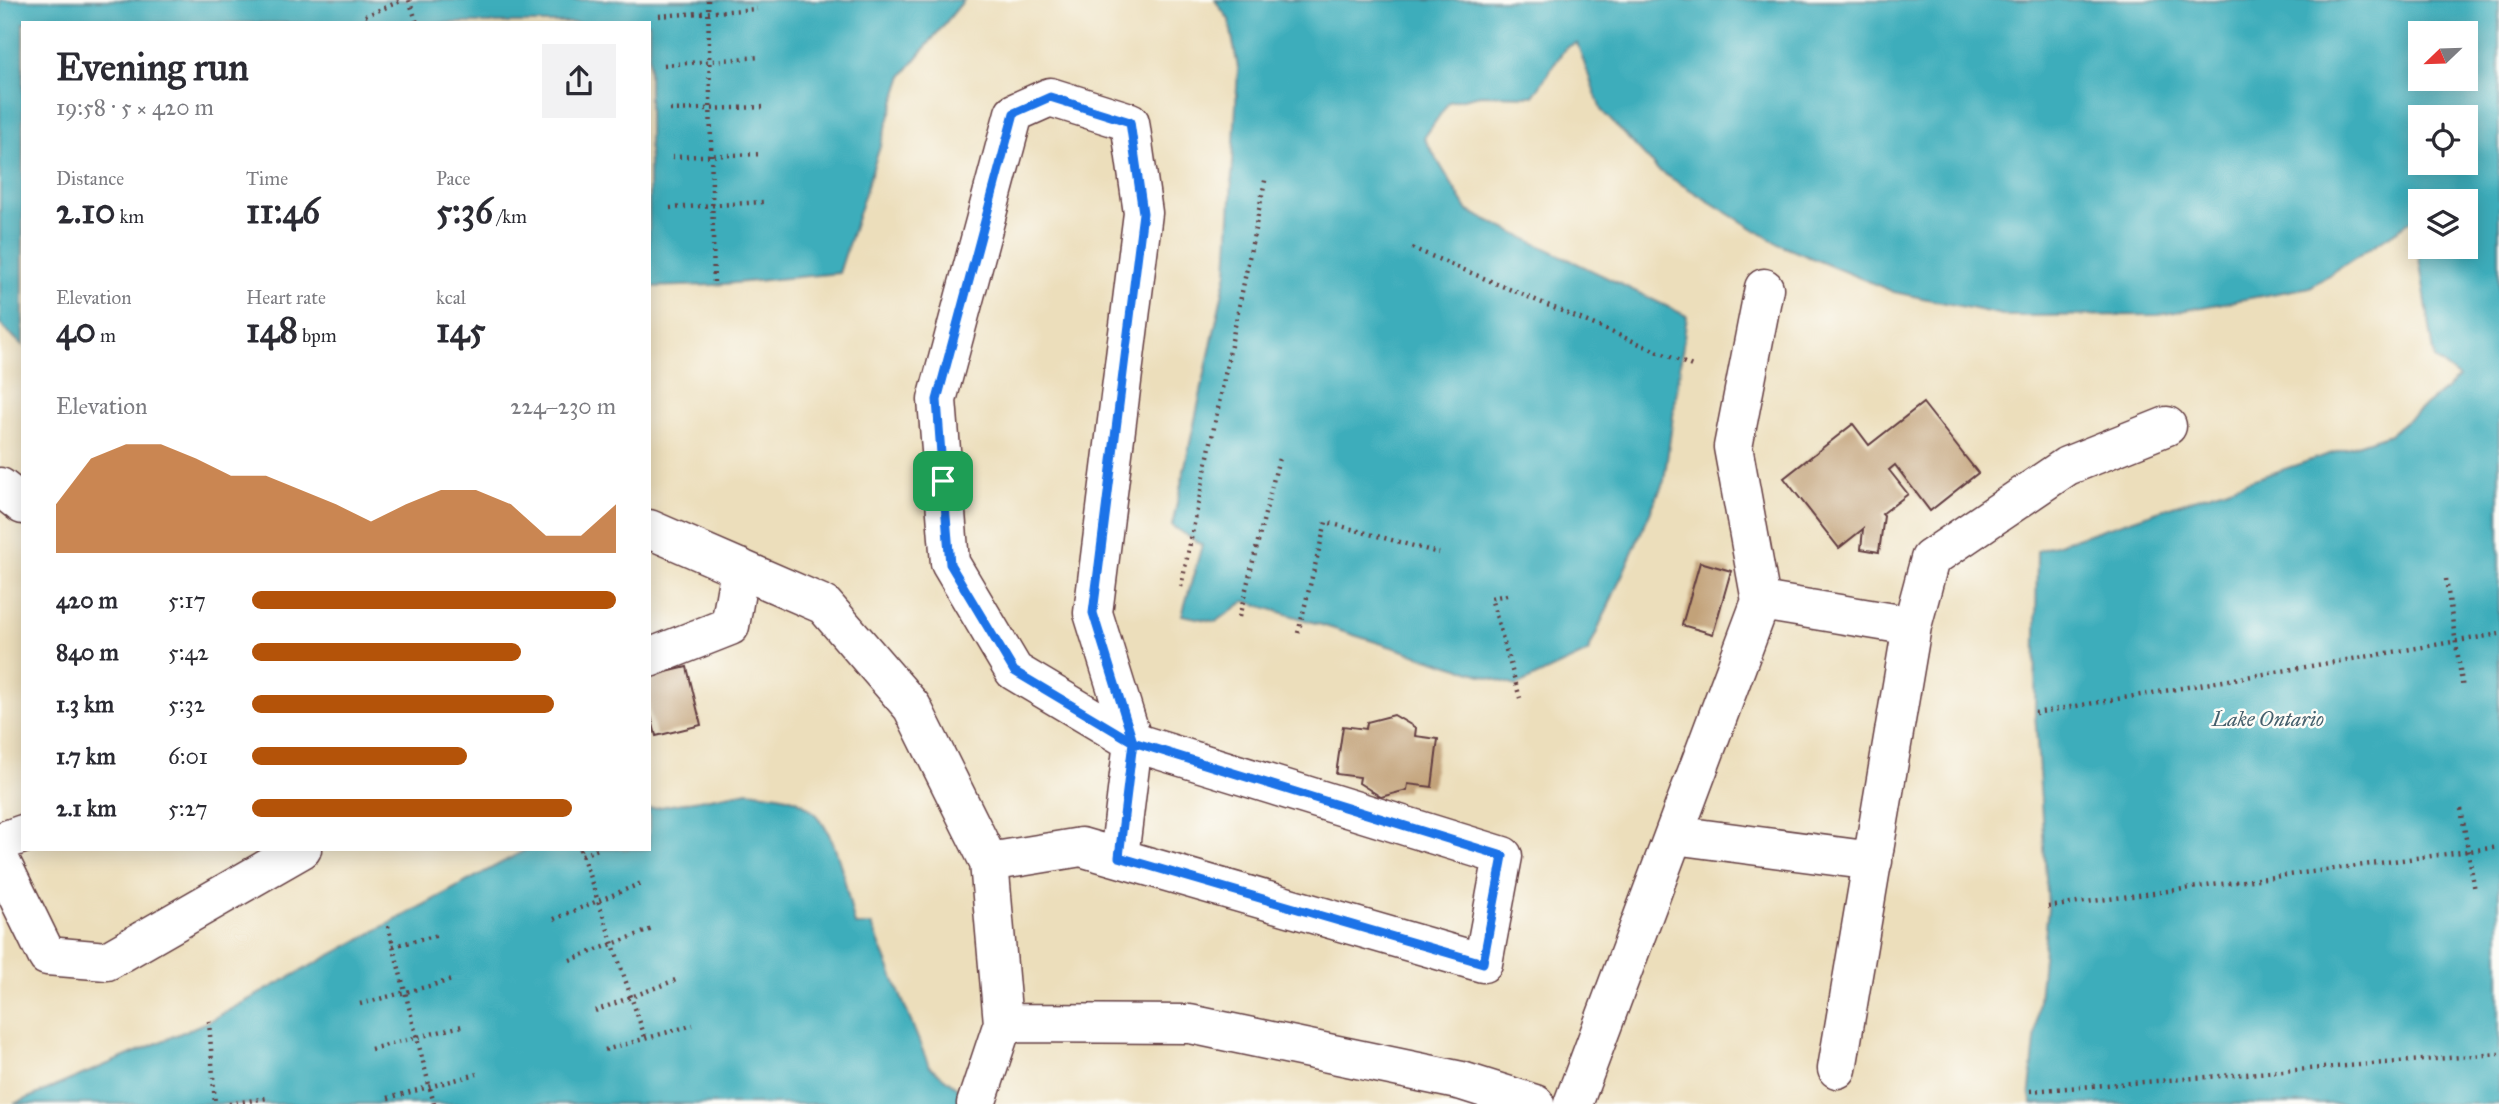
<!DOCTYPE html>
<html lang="en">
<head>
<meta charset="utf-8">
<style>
  body { margin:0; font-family:"IM FELL Great Primer",serif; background:#f2f2f3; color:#2b2b33; height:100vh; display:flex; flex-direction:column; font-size:26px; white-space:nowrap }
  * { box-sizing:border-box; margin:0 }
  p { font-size:23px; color:#7c7c81 }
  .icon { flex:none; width:38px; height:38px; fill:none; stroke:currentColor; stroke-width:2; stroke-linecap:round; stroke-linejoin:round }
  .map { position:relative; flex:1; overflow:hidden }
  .side { position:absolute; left:21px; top:21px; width:630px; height:830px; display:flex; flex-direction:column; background:#fff; border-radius:0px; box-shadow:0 4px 18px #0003 }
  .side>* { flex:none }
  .needle { width:46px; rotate:247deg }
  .fabs { position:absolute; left:2408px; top:21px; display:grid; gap:14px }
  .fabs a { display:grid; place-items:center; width:70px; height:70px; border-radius:0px; background:#fff; box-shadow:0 4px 18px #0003; font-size:35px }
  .pin { position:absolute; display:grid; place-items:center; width:60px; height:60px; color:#fff; margin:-30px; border-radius:14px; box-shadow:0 4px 10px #0006 }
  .round { display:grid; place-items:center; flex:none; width:74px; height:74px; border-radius:0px; background:#f2f2f3 }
  .overview { display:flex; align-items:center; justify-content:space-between; height:119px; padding:0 35px }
  h1 { font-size:38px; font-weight:800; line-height:52px }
  .metrics { display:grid; grid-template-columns:repeat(3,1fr); gap:10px; height:119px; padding:7px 35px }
  .metrics div { display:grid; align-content:center }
  .metrics b { font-size:35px; font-weight:800 }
  .metrics small { font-size:19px; font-weight:400 }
  .metrics p { font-size:19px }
  .chart { height:196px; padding:14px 35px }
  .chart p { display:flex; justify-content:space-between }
  .chart svg { width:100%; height:126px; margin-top:7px; fill:#b45309; opacity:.7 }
  ul { padding:0 35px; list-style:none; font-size:23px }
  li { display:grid; grid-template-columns:112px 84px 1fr; align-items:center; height:52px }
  li i { height:18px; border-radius:9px; background:#b45309 }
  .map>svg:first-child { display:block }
  .water { fill:#3eadbb; stroke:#446673; stroke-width:2; fill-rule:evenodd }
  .building { fill:#c2a279 }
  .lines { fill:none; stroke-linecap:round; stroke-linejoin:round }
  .minor-casing { stroke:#623c41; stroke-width:41 }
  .path { stroke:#623c41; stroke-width:4.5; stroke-dasharray:2 5; stroke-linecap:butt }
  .minor { stroke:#fff; stroke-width:38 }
  .route-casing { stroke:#fff; stroke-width:14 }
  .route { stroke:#1a73e8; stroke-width:9 }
  .labels { text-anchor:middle; stroke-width:5; stroke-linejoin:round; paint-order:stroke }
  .water-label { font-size:21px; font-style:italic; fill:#455f6c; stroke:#fdfcf7 }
</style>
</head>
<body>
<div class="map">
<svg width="2499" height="1104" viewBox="0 0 2499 1104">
  <rect width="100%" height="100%" fill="#fdfcf7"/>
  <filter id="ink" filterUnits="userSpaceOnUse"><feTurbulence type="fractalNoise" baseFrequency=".0143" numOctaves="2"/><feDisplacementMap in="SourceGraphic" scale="14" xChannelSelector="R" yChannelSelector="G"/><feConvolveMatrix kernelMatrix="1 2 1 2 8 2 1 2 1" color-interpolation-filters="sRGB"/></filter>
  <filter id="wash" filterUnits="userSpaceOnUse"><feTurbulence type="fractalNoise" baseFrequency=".00686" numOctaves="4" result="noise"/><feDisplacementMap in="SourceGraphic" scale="28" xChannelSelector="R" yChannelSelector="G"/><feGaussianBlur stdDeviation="1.57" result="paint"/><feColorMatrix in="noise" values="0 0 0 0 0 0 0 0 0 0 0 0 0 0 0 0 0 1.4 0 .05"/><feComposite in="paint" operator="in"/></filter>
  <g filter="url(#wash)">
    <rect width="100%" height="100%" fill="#ecdebb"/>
    <path class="water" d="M 0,0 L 964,0 L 903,75 L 839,273 L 714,285 L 649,287 L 649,23 L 23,23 L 23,346 L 0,324 Z
      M 1215,0 L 2499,0 L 2499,1104 L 2032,1104 L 2030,1091 L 2048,907 L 2035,713 L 2037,551 L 2390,434 L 2459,378 L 2435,359 L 2413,220 L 2310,287 L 2159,315 L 2007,316 L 1894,292 L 1780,245 L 1658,170 L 1601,110 L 1577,43 L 1566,47 L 1533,96 L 1481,95 L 1449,102 L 1424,138 L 1468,211 L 1687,316 L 1664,481 L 1588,652 L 1516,686 L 1245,601 L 1216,622 L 1182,615 L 1202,545 L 1172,526 L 1227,272 L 1238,68 L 1229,20 ZM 2466,33 L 2466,79 L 2420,79 L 2420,33 ZM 2466,117 L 2466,163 L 2420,163 L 2420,117 ZM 2420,201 L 2466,201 L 2466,247 L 2420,247 Z
      M 748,791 C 763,793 783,794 796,800 C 839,820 844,885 855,925 L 872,925 L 929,1066 L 978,1104 L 14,1104 L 209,1021 L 527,849 L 649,849 L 649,809 Z"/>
    <g id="blocks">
      <path class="building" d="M 1923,403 L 1978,473 L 1930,511 L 1895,465 L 1889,470 L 1908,494 L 1882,514 L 1884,516 L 1879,552 L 1861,549 L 1863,529 L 1839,548 L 1784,478 L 1853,424 L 1869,445 Z
        M 1700,562 L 1731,571 L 1713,634 L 1682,625 Z
        M 687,667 L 701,725 L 656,736 L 649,708 L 649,676 Z
        M 1394,715 L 1416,728 L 1415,736 L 1438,739 L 1432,787 L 1408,784 L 1407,790 L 1381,797 L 1359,783 L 1360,777 L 1336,774 L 1343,726 L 1366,729 L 1367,722 Z"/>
    </g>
  </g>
  <g filter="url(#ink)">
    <use href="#blocks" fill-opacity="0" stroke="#623c41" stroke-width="2"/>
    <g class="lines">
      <g class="minor-casing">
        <path id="minor" d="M 1050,97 L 1130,122 L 1143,213 L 1093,613 L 1133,742 L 1014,671 L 950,563 L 937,400 L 1014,113 Z
          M 0,487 L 23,505
          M 649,529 L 824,605 L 912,707 L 989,862 L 1003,1023 L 1190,1024 L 1462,1081 L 1535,1104
          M 1761,601 L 1733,447 L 1764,288
          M 1912,626 L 1930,559 L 2067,466 L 2167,426
          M 649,658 L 730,626 L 740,568
          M 1674,835 L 1873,861
          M 0,842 L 23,834
          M 0,860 L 47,956 L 107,961 L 302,849
          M 989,862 L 1081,847 L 1483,963 L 1503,856 L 1133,742 L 1119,857
          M 976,1104 L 1003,1023
          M 1573,1104 L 1761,601 L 1912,626 L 1837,1069"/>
      </g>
      <path class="path" d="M 409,0 L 417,23
        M 708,0 L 714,285
        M 365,16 L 403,0
        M 659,16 L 757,9
        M 664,65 L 760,57
        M 670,110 L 766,107
        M 672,157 L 762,154
        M 670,208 L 763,202
        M 1412,248 L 1692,366
        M 2446,579 L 2463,689
        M 1181,587 L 1266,176
        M 1507,595 L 1491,598 L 1520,698
        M 1239,617 L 1279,458
        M 1298,633 L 1326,522 L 1439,553
        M 2035,713 L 2499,634
        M 2461,809 L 2475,891
        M 580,849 L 646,1040
        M 582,855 L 598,849
        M 2048,907 L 2499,847
        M 554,919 L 644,882
        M 388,926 L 434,1104
        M 393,946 L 439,935
        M 570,960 L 655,928
        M 360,1004 L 452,980
        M 595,1011 L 678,979
        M 209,1021 L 215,1104
        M 371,1049 L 466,1025
        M 605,1050 L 693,1025
        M 2030,1091 L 2499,1054
        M 388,1098 L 477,1074
        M 229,1104 L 267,1098"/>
      <use href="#minor" class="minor"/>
    </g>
  </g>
  <g class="lines" filter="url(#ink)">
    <g class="route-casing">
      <path id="route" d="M 943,481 L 950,564 L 1014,671 L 1133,742 L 1119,857 L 1483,963 L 1503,856 L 1133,742 L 1093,613 L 1143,213 L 1130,122 L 1050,97 L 1014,113 L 937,400 L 943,481"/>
    </g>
    <use href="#route" class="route"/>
  </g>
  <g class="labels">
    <g class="water-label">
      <text x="2268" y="726">Lake Ontario</text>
    </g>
  </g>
</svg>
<div class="fabs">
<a><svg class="needle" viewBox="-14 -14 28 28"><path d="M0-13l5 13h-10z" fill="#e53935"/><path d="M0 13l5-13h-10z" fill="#7c7c81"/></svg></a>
<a><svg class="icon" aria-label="locate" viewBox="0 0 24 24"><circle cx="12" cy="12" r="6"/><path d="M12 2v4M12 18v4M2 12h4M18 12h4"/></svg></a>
<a><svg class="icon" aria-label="layers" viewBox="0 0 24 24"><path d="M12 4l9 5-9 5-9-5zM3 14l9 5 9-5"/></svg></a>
</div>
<div class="pin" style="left:943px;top:481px;background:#1e9e55"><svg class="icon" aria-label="arrive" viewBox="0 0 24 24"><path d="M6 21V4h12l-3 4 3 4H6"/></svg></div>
<section class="side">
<div class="overview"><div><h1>Evening run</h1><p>19:58 · 5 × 420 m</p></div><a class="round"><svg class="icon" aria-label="share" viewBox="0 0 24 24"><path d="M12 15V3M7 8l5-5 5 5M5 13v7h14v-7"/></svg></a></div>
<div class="metrics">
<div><p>Distance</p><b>2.10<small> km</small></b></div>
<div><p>Time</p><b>11:46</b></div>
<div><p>Pace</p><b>5:36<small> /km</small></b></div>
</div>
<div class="metrics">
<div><p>Elevation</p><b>40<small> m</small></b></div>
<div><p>Heart rate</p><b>148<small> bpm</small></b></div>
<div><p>kcal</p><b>145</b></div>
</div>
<div class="chart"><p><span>Elevation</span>224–230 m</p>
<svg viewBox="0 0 160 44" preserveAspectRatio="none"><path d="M0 44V27L10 11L20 6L30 6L40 11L50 17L60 17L70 22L80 27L90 33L100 27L110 22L120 22L130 27L140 38L150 38L160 27V44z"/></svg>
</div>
<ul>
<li><b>420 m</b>5:17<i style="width:100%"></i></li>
<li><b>840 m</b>5:42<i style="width:74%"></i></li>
<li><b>1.3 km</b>5:32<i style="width:83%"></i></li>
<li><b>1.7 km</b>6:01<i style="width:59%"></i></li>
<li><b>2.1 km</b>5:27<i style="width:88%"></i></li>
</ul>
</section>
</div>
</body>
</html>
